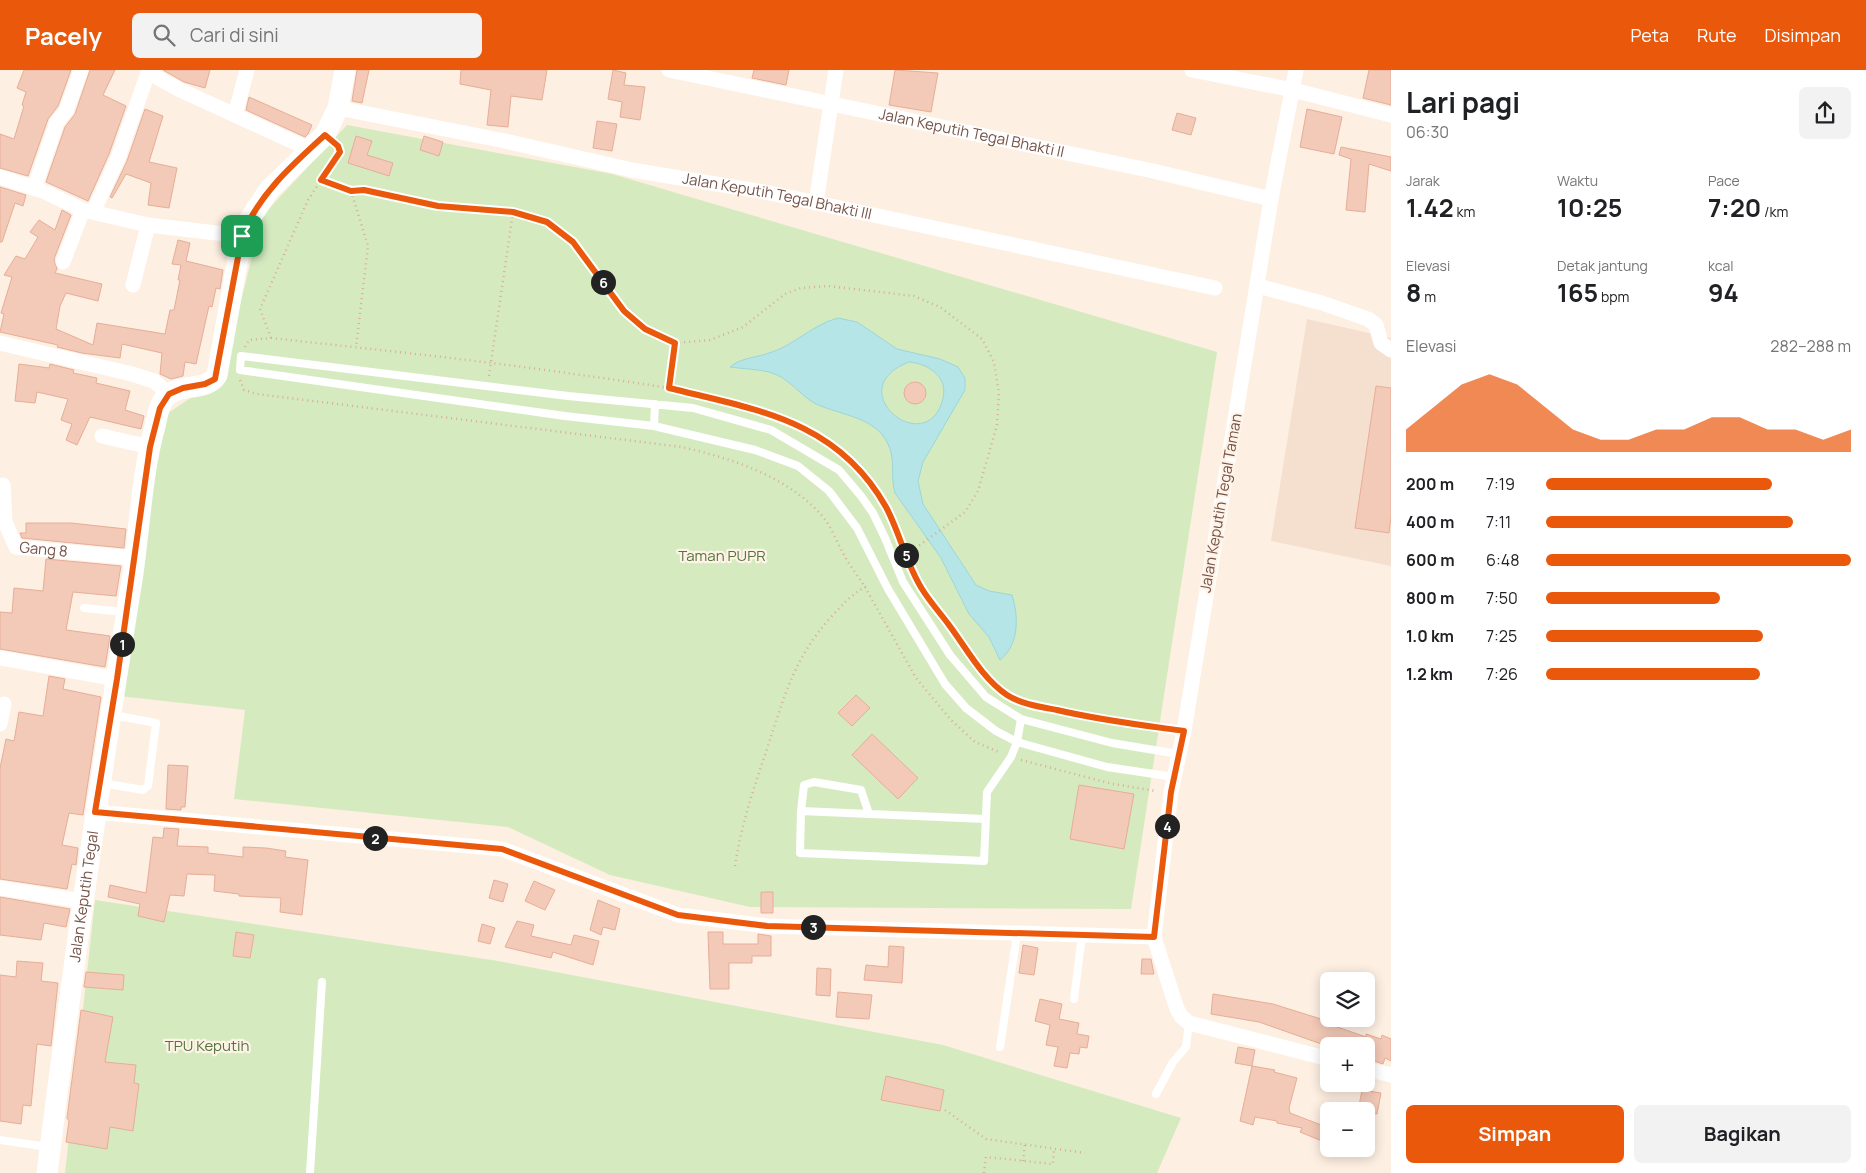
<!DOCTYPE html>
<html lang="id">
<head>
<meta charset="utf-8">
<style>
  body { margin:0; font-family:Manrope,sans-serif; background:#f2f2f2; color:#202124; height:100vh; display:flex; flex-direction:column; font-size:19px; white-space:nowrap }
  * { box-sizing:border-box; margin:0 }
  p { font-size:16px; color:#757577 }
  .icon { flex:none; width:28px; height:28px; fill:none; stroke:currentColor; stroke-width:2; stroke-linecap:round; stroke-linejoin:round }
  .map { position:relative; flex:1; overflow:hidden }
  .details { display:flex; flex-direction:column; background:#fff; width:475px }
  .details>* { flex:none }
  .fabs { position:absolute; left:1320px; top:902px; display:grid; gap:10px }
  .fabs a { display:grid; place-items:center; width:55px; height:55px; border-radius:8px; background:#fff; box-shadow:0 2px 12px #0003; font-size:25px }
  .pin { position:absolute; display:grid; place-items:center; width:42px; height:42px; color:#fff; margin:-21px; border-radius:10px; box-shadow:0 2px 8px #0006 }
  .km { position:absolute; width:25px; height:25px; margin:-12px; border-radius:50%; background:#222; color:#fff; font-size:14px; line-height:25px; text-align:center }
  .round { display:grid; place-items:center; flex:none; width:52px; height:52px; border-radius:8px; background:#f2f2f2 }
  .headline { display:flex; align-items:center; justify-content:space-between; height:85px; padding:0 15px }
  h1 { font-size:28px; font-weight:700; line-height:38px }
  .metrics { display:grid; grid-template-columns:repeat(3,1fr); gap:8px; height:85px; padding:5px 15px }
  .metrics div { display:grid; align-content:center }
  .metrics b { font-size:25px; font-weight:700 }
  .metrics small { font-size:14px; font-weight:400 }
  .metrics p { font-size:14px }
  .chart { height:140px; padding:10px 15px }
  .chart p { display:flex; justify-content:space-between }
  .chart svg { width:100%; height:90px; margin-top:5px; fill:#ea580c; opacity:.7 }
  .action { display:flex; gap:10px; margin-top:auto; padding:10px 15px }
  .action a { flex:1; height:58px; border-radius:8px; background:#ea580c; color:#fff; font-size:20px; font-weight:700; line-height:58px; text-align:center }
  .action a+a { background:#f2f2f2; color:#202124 }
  ul { padding:0 15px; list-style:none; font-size:16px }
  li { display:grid; grid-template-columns:80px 60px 1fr; align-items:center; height:38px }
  li i { height:12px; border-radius:6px; background:#ea580c }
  header { display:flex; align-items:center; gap:30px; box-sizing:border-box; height:70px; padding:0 25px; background:#ea580c; color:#fff }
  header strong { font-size:24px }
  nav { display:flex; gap:28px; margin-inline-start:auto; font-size:18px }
  .search { width:350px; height:45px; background:#f2f2f2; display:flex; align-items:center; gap:12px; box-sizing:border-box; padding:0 18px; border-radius:8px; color:#757577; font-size:19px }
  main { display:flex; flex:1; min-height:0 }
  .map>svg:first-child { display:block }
  .residential { fill:#f5e0cf }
  .green { fill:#d5ebbf }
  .water { fill:#b5e5e7; stroke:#9bd6d9; fill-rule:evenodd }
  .building { fill:#f3c9b7; stroke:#e7ad97 }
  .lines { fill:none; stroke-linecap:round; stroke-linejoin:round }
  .path { stroke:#d8ac9b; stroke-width:2.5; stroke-dasharray:1 4; stroke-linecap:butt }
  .lane { stroke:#fff; stroke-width:8 }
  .street { stroke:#fff; stroke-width:15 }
  .secondary { stroke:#fff; stroke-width:21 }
  .route-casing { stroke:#fff; stroke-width:10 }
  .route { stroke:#ea580c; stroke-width:6 }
  .labels { text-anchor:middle; stroke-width:4.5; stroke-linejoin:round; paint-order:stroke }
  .street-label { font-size:15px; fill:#755247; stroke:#fff3e8 }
  .park-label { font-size:15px; fill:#53753c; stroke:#fff3e8 }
</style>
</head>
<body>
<header>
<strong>Pacely</strong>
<div class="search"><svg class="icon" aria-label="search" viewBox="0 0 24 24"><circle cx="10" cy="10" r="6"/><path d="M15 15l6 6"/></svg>Cari di sini</div>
<nav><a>Peta</a><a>Rute</a><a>Disimpan</a></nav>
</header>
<main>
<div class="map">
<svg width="1391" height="1103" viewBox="0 0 1391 1103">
  <rect width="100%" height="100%" fill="#fdefe1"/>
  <path class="residential" d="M 1307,249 L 1391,268 L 1391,496 L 1271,471 Z"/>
  <path class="green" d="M 347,55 L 612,104 L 1217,282 L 1131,839 L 750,837 L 610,805 L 508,757 L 234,729 L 245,640 L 119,626 L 165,345 L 222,307 L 262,146 Z
    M 95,830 L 498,891 L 943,975 L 1181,1048 L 1157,1103 L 65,1103 Z"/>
  <path class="water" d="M 838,248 L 857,252 L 897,279 L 940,289 L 958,297 L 965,308 L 965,320 L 923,392 L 918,411 L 923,434 L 976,515 L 989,521 L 1012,525 C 1019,547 1019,575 1000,590 L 989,567 L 969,544 L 941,488 L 895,423 C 890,407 896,390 888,374 C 876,347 840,345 816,334 C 799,325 789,307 769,302 C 757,299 743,299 730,297 C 741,288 753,288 766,284 C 793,277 811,255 838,248 ZM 909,292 C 930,294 950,308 942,332 C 924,389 839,319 909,292 Z"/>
  <path class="building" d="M 24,0 L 71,0 L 58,36 L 48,49 L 28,106 L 0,98 L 0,64 L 14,69 L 24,36 L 22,35 L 26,22 L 17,18 Z
    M 90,0 L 115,0 L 103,25 L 126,36 L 109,84 L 88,131 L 46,112 L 65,57 L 75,44 Z
    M 163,0 L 210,0 L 205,18 L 184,12 Z
    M 357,0 L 369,0 L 362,33 L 352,31 Z
    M 461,0 L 547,0 L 542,30 L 511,26 L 508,57 L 487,55 L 491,20 L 460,14 Z
    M 613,0 L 626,3 L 624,15 L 645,17 L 640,50 L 620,47 L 622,32 L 608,29 Z
    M 754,0 L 789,0 L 786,15 L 752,8 Z
    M 895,0 L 938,3 L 931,42 L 889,35 Z
    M 1369,0 L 1391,0 L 1391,35 L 1363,28 Z
    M 249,27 L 312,55 L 308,64 L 305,67 L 246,40 Z
    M 145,39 L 163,46 L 149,92 L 177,98 L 169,138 L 148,135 L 151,113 L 126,104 L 112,128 L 110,127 L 127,91 Z
    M 1307,39 L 1342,47 L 1334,84 L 1300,77 Z
    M 1177,43 L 1196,48 L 1191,65 L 1172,60 Z
    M 597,51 L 617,54 L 612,81 L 593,78 Z
    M 356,66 L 372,71 L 367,85 L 393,93 L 389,106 L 348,93 Z
    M 424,66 L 443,72 L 439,86 L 420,80 Z
    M 1341,77 L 1391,87 L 1391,101 L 1369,94 L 1365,142 L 1346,140 L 1351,89 L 1339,85 Z
    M 0,117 L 26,125 L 23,136 L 15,133 L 2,172 L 0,172 Z
    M 62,140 L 71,145 L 54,189 L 57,199 L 55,203 L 102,214 L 98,231 L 66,223 L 60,236 L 56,259 L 93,275 L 97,253 L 165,264 L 170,240 L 174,240 L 180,210 L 178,210 L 181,195 L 172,194 L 178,170 L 190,173 L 186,191 L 223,200 L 220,219 L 216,218 L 212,237 L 209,236 L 196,294 L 185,292 L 183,306 L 171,309 L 160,304 L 162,283 L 122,274 L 120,288 L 82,283 L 57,277 L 58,275 L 0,262 L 4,244 L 1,243 L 12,207 L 4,205 L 16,186 L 25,189 L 38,167 L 30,162 L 39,150 L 55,160 Z
    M 19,294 L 49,298 L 50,294 L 74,300 L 73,303 L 97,308 L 96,313 L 130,321 L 125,340 L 144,346 L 141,359 L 90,347 L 77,375 L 66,370 L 72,354 L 61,350 L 68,329 L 37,322 L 35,333 L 15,331 Z
    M904 323a11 11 0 1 1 22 0a11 11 0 1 1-22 0Z
    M 1376,316 L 1391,318 L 1391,446 L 1389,463 L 1355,458 Z
    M 26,453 L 71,453 L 126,459 L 124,478 L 22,468 L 20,463 L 26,463 Z
    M 46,489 L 121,496 L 116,526 L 73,522 L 66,560 L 110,566 L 105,597 L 0,579 L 0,542 L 12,543 L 14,518 L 43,521 Z
    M 49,606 L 65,609 L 63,619 L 101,627 L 83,745 L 69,743 L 62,775 L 78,778 L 76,795 L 72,794 L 67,819 L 0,809 L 0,698 L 6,669 L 14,671 L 19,642 L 43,646 Z
    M 856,625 L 870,638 L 852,656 L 838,643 Z
    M 872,664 L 918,708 L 898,729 L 852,685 Z
    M 168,695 L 188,696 L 185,737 L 181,737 L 181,740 L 166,739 Z
    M 1079,715 L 1134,724 L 1124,779 L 1070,769 Z
    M 164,758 L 179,759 L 177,776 L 208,777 L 208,783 L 243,787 L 243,777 L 266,778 L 286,781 L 285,787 L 308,790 L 302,845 L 280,842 L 281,828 L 239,826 L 239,824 L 214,821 L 215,805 L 187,804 L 184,826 L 170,825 L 164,852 L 138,846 L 140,834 L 108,827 L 110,815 L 146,823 L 153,767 L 163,768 Z
    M 494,810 L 508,814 L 503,832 L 489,828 Z
    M 534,811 L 555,820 L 545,840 L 525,831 Z
    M 761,822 L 773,822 L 773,843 L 761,843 Z
    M 0,827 L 70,839 L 66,857 L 44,853 L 41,870 L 0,865 Z
    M 598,830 L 620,839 L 615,860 L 603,857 L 601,865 L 590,860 Z
    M 517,851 L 534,855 L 531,866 L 571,875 L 574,865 L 599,871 L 593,895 L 553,882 L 551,888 L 505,877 Z
    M 482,854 L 495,858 L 490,874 L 478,871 Z
    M 236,862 L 254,865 L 250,888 L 233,886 Z
    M 708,862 L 723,862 L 723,874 L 758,874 L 758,864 L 771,866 L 771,886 L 752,886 L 752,893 L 729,893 L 729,919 L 710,919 Z
    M 1023,875 L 1038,878 L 1034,905 L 1019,903 Z
    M 889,876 L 904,877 L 902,913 L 864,910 L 866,895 L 888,897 Z
    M 1142,889 L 1151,889 L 1154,904 L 1141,904 Z
    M 17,891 L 43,893 L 41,911 L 58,913 L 51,976 L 37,974 L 31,1036 L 23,1035 L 21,1054 L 0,1051 L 0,905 L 16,907 Z
    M 817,898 L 831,899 L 830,926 L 816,925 Z
    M 86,902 L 124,905 L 123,920 L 84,917 Z
    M 838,922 L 872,925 L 869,949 L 836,947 Z
    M 1213,924 L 1273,934 L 1321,949 L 1320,951 L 1366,967 L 1366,964 L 1381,969 L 1382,965 L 1391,969 L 1391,991 L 1385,988 L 1383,994 L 1366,988 L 1366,976 L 1327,976 L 1259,952 L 1211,944 Z
    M 1040,929 L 1062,934 L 1059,949 L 1079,953 L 1077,964 L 1089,966 L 1087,978 L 1080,977 L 1079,984 L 1070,983 L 1067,998 L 1054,996 L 1058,977 L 1046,975 L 1050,955 L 1035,951 Z
    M 81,940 L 113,947 L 105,992 L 136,995 L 134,1013 L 139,1014 L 133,1061 L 110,1057 L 107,1079 L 66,1072 L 69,1051 L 67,1048 Z
    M 1238,977 L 1255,980 L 1252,996 L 1235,993 Z
    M 1252,996 L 1275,1000 L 1274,1002 L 1297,1008 L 1289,1038 L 1290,1043 L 1329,1058 L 1329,1074 L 1300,1062 L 1302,1058 L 1277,1053 L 1277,1051 L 1255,1047 L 1253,1055 L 1240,1051 Z
    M 886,1006 L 944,1020 L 940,1041 L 881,1030 Z
    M 1362,1020 L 1381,1023 L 1377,1044 L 1358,1041 Z"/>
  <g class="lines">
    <path class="path" d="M 321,110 L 351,121 L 365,120 L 439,136 L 513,142 L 547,152 L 573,172 L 624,241 L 645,259 L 675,273 L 710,270 L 743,257 L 785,224 L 801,218 L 828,216 L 914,226 L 940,237 L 982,269 L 994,292 L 999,324 L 997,355 L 978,421 L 965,442 L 906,485
      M 351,121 L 368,176 L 356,277
      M 271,268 L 260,239 L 308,130 L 340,82 L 337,76
      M 245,277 L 249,270 L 271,268 C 370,279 469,289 567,303 C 650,315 787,329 849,388 C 885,423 899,470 920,515
      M 489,306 L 513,142
      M 240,310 L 244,320 L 257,324 L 682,377 C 733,389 788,406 824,448 C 832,458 837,473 844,485 C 850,496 858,506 865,517
      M 669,318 L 675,273
      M 927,526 C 940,543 953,561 966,578 C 975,590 983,604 994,614 C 1029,646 1123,653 1170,659
      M 1021,690 L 1113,714 L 1156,721
      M 735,796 C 741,756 753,720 766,682 C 784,628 792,591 831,547 C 842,535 851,525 865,517 L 916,608 L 951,650 L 975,672 L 1001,683
      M 945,1040 L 986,1069 L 1085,1083
      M 1023,1091 L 1025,1074
      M 984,1103 L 986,1087 L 1053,1094 L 1054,1078"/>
    <path class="lane" d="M 654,356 L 655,334
      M 84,538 L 124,542
      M 1174,707 L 1107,697 L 1017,672 L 996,661 L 966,638 L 945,614 L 888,519 L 857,458 L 829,421 L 798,396 L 755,380 L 654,356 L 565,346 L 240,300 L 241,286 L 568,326 L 693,338 L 771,360 L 839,400 L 861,426 L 873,443 L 885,468 L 903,512 L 950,585 L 986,627 L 1021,649 L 1112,673 L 1178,684
      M 102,713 L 143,720 L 148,716 L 156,653 L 113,645
      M 801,741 L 804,715 L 814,712 L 861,720 L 869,744
      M 985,749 L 801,741 L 800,783 L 984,791 L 987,722 L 1011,687 L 1017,672 L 1021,649
      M 1074,929 L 1082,865
      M 1000,977 L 1017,864
      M 1156,1024 L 1173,992 L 1186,977 L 1189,953
      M 0,1070 L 48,1077
      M 310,1103 L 322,912"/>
    <g class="street">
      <path id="s1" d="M 669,0 L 1153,101 L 1271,129"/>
      <path d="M 1192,0 L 1293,20 L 1391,45"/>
      <path d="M 1296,0 L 1271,129 L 1184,661 L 1171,722 L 1154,867 L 1177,939 L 1181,946 L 1189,953 L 1329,989"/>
      <path d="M 149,3 L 178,19 L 309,79"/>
      <path id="s2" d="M 338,38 L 505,71 L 632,100 L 770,123 L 1215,218"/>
      <path d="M 235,45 L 247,0"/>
      <path d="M 0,107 L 43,121 L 83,140 L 148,155 L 242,166"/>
      <path d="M 34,118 L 57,52 L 66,41 L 81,0"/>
      <path d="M 816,133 L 836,0"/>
      <path d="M 93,142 L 118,88 L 149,0"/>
      <path d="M 63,192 L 83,140"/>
      <path d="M 133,215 L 148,155"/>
      <path d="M 1258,216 L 1322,233 L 1368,249 L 1376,255 L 1381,273 L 1391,280"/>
      <path d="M 0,273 L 132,304 L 154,311 L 169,324"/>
      <path d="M 102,366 L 150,377"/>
      <path id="s3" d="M 3,415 L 5,452 L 16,477 L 135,488"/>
      <path d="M 0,588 L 117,609"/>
      <path d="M 0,654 L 4,634"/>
      <path d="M 95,742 L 502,779 L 678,845 L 767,856 L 1154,867"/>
      <path d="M 0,818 L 82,831"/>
      <path d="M 1366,999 L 1391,1005"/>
    </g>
    <path class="secondary" id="s4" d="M 47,1103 C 72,902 101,702 133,503 C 140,454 142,403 155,356 C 157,348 158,339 162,332 C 174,310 206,324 217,305 L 242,166 L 249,150 L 269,120 L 325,65 L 338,38 L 345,0"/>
  </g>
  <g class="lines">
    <g class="route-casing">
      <path id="route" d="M 325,65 L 338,76 L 340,82 L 321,110 L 351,121 L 364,120 L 438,136 L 513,142 L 547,152 L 573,172 L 624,241 L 645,259 L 675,273 L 669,318 C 757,340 837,350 886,437 C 900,463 906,494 922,519 C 930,532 941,544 949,555 C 967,579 982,608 1007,625 C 1021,634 1041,637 1057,640 C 1099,650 1141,655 1184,661 L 1171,722 L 1154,867 L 767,856 L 678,845 L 502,779 L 95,742 L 117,609 L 150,377 L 160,338 L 169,324 L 183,318 L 205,314 L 215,309 L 242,166 C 259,124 292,95 325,65 Z"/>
    </g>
    <use href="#route" class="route"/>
  </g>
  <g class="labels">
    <g class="street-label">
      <text dy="5" stroke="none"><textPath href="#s1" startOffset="309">Jalan Keputih Tegal Bhakti II</textPath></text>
      <text dy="5" stroke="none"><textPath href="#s2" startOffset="448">Jalan Keputih Tegal Bhakti III</textPath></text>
      <text transform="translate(1221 433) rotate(-80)" y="5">Jalan Keputih Tegal Taman</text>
      <text dy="5" stroke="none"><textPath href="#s3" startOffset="92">Gang 8</textPath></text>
      <text dy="5" stroke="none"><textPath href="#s4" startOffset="279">Jalan Keputih Tegal</textPath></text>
    </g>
    <g class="park-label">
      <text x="722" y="491">Taman PUPR</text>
      <text x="207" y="981">TPU Keputih</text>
    </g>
  </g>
</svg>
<div class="fabs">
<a><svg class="icon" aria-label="layers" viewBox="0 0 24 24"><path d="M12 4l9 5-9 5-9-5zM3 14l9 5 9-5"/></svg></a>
<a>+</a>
<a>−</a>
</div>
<div class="pin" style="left:242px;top:166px;background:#1e9e55"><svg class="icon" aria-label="arrive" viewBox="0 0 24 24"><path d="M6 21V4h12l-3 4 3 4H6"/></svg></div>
<b class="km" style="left:122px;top:574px">1</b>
<b class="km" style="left:375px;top:768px">2</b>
<b class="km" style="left:813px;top:857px">3</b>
<b class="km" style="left:1167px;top:756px">4</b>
<b class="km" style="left:906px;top:485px">5</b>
<b class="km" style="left:603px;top:212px">6</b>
</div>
<section class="details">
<div class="headline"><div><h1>Lari pagi</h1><p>06:30</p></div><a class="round"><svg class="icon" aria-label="share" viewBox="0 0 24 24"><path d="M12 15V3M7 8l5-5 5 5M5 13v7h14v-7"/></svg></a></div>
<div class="metrics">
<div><p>Jarak</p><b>1.42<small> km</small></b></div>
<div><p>Waktu</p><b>10:25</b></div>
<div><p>Pace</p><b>7:20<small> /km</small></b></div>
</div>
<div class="metrics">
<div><p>Elevasi</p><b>8<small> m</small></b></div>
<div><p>Detak jantung</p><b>165<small> bpm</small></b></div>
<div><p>kcal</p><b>94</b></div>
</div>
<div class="chart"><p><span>Elevasi</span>282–288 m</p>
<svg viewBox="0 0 160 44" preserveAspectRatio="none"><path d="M0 44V33L10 22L20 11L30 6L40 11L50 22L60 33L70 38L80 38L90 33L100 33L110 27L120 27L130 33L140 33L150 38L160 33V44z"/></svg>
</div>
<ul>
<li><b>200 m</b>7:19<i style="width:74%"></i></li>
<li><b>400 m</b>7:11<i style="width:81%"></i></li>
<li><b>600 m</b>6:48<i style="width:100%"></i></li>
<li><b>800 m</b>7:50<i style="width:57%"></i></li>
<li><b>1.0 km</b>7:25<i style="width:71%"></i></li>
<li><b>1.2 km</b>7:26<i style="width:70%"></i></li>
</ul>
<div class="action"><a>Simpan</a><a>Bagikan</a></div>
</section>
</main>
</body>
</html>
